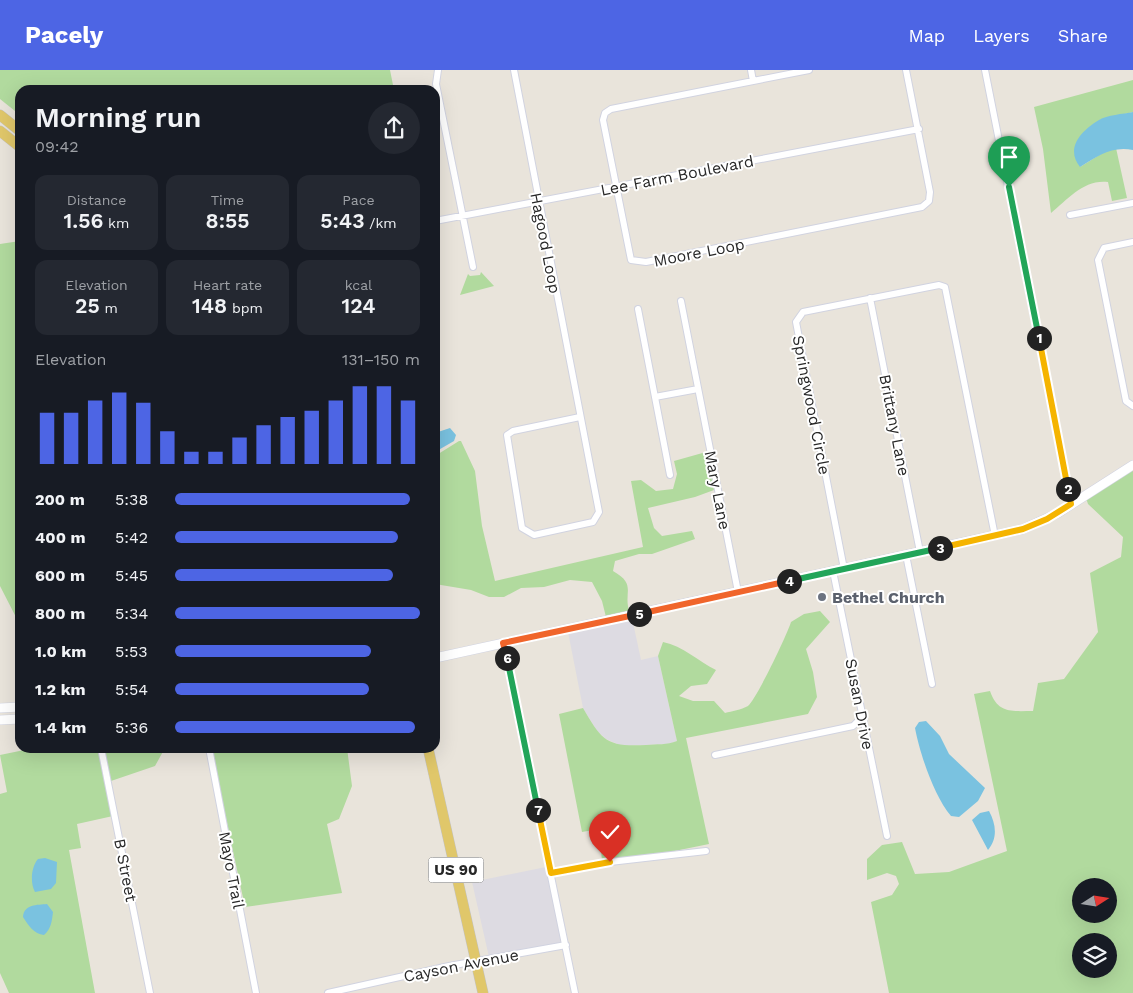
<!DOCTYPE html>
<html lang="en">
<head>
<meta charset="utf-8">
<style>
  body { margin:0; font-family:"Work Sans",sans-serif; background:#242831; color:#f1f3f6; height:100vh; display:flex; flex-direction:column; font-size:19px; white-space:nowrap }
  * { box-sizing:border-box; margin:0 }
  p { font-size:16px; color:#9ea1a6 }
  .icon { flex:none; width:28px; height:28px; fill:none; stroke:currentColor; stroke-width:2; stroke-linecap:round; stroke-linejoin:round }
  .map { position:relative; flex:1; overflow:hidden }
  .drawer { position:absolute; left:15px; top:15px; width:425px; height:668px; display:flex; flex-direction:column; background:#171b24; border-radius:15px; box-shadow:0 5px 20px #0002 }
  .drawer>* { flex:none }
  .needle { width:32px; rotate:78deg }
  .fabs { position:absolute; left:1072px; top:808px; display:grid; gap:10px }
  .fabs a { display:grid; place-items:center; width:45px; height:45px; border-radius:50%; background:#171b24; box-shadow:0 5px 20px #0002; font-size:25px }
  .pin { position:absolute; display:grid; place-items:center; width:42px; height:42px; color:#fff; margin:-51px -21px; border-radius:50% 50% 50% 0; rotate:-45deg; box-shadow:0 0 5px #0007 }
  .pin .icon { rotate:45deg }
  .km { position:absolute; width:25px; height:25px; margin:-12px; border-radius:50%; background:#222; color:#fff; font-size:14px; line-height:25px; text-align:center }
  .round { display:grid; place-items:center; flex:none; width:52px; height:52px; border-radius:26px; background:#242831 }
  .overview { display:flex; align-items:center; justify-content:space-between; height:85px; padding:0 20px }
  h1 { font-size:28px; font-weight:600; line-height:38px }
  .stats { display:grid; grid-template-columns:repeat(3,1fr); gap:8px; height:85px; padding:5px 20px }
  .stats div { display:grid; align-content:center; border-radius:12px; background:#242831; text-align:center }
  .stats b { font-size:21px; font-weight:600 }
  .stats small { font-size:14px; font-weight:400 }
  .stats p { font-size:14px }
  .chart { height:140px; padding:10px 20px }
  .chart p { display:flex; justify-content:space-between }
  .chart svg { width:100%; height:90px; margin-top:5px; stroke:#4d65e4; stroke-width:6 }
  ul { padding:0 20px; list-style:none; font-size:16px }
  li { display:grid; grid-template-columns:80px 60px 1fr; align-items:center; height:38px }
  li i { height:12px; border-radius:6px; background:#4d65e4 }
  header { display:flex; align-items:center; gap:30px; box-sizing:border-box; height:70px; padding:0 25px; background:#4d65e4; color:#fff }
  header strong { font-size:24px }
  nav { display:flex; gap:28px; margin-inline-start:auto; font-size:18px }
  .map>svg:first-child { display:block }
  .industrial { fill:#dddbe2 }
  .green { fill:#b1da9e; fill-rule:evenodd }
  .water { fill:#7ac2e0 }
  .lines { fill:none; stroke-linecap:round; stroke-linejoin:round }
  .street-casing { stroke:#d1d3e0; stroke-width:8 }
  .secondary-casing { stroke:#d1d3e0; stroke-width:10 }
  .primary-casing { stroke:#c3c3c3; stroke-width:11 }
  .street { stroke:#fff; stroke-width:6 }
  .secondary { stroke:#fff; stroke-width:9 }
  .primary { stroke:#e0c76a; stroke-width:10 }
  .split-1-casing { stroke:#fff; stroke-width:10 }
  .split-2-casing { stroke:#fff; stroke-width:10 }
  .split-3-casing { stroke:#fff; stroke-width:10 }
  .split-4-casing { stroke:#fff; stroke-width:10 }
  .split-5-casing { stroke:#fff; stroke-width:10 }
  .split-6-casing { stroke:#fff; stroke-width:10 }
  .split-7-casing { stroke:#fff; stroke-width:10 }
  .split-8-casing { stroke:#fff; stroke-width:10 }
  .split-1 { stroke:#22a559; stroke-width:6 }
  .split-2 { stroke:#f5b400; stroke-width:6 }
  .split-3 { stroke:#f5b400; stroke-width:6 }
  .split-4 { stroke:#22a559; stroke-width:6 }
  .split-5 { stroke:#f0652b; stroke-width:6 }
  .split-6 { stroke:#f0652b; stroke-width:6 }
  .split-7 { stroke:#22a559; stroke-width:6 }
  .split-8 { stroke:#f5b400; stroke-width:6 }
  .worship-dot { fill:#6b7280; stroke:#fff; stroke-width:2 }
  .labels { text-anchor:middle; stroke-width:4; stroke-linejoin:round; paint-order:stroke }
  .shield { fill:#fff; stroke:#686868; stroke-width:1 }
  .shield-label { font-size:15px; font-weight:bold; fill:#282828 }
  .street-label { font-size:16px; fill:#282828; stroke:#fff }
  .worship-label { font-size:16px; font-weight:bold; fill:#5b616d; stroke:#fff; text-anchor:start }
</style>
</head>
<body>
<header>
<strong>Pacely</strong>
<nav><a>Map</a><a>Layers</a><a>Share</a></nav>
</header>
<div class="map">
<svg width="1133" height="923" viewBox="0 0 1133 923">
  <rect width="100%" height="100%" fill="#e9e4db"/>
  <path class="industrial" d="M 632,548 L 641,590 L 658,586 L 677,671 L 669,674 L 622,676 L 606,669 L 597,661 L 583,638 L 568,562 Z
    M 546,797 L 562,872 L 489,887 L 472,812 Z"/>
  <path class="green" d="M 0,0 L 390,0 L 394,20 L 20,20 L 20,45 L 0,29 Z
    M 1133,10 L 1133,42 L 1100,50 L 1080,97 L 1104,82 L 1116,78 L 1127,128 L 1112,131 L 1108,112 C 1084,109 1068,129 1051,143 L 1043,79 L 1034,37 Z
    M 20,171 L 20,555 L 0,516 L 0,174 Z
    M 481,202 L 494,216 L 460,225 L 468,204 L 470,206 L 480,205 Z
    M 459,371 L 461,371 L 475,401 L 482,456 L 495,511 L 643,477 L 631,411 L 641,410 L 656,421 L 673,419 L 677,404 L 674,391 L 706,382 L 714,420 L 695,427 L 648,438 L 654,458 L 662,466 L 692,461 L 695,469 L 652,484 L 639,484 L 615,491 L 613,501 C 638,515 622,523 630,543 L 606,547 L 602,531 L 592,512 L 570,510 L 544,517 L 521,518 L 504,527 L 489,527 L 471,520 L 435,514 L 435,386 Z
    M 1133,398 L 1133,923 L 889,923 L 871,832 L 892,825 L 899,814 L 896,806 L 887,803 L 867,810 L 867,789 L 882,775 L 902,772 L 915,804 L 949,802 L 1007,781 L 974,624 L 990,621 C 998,644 1012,641 1033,641 L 1038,613 L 1064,609 L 1098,562 L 1090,503 L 1121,487 L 1123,467 L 1088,434 L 1086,428 ZM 1081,816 L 1109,816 L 1109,844 L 1081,844 ZM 1081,871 L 1109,871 L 1109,899 L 1081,899 Z
    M 820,541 L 830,552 L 806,579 L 813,602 L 817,627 L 808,644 L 686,668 L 709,774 L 655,785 L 602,791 L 599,759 L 582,762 L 559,644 L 583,638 C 602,671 607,677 646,675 C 657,674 667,675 677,671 L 658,586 L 663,572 C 683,576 698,591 716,600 L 707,614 L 691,616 L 679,626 L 693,631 L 714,631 L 725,643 C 732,641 741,640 748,636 C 756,630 787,565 791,552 L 804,544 Z
    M 34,678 L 98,678 L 113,746 L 77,754 L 81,778 L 69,780 L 95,923 L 9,923 L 0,903 L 0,724 L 7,722 L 0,685 Z
    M 104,678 L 165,678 L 155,696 L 111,711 Z
    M 211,678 L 347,678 L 352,716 L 339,749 L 327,754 L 342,823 L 245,837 Z"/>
  <path class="water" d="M 1133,42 L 1133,80 C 1111,76 1098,86 1080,97 C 1065,78 1081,61 1099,50 C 1107,45 1123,44 1133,42 Z
    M 450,358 L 456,365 L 454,371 L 435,382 L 435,363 Z
    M 926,651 L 940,666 L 949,684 L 985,718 L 978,731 L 959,747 L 951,746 C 934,726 920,684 915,658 L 919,652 Z
    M 989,741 C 996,754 998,768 988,780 L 972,750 L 980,743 Z
    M 45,788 L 57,792 L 56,813 L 51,819 L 35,822 C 30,813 31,797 38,789 Z
    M 47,834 L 53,842 C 52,851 51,859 44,865 C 34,864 28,855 23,847 C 24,834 37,835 47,834 Z"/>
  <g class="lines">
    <g class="street-casing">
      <path id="street" d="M 438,0 L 436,14 L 473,197
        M 514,0 L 599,442 L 593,452 L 534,465 L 522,458 L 507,365 L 513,361 L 580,347
        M 751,0 L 753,11
        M 809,0 L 611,39 L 605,43 L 603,50 L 631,190 L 646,192 L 922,137 L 929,131 L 930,122 L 906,0
        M 985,0 L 1071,434
        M 1070,145 L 1133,133
        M 435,151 L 919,59
        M 1133,172 L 1104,178 L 1098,190 L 1126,331 L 1133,336
        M 870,228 L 920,482
        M 681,231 L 738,522
        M 638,239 L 670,405
        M 655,327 L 698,319
        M 906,485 L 932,614
        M 844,499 L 796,252 L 803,242 L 939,215 L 945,217 L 995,466
        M 833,501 L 887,766
        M 503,573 L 575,923
        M 101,678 L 150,923
        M 209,678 L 256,923
        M 715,685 L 853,656 L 862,647
        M 551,803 L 610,792 L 706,781
        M 328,923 L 449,896 L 566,875"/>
    </g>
    <g class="secondary-casing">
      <path id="secondary" d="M 435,588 L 1023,459 L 1058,443 L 1133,395
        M 0,638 L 20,637
        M 0,650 L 20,649"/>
    </g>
    <g class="primary-casing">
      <path id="primary" d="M 0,45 L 20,61
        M 0,61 L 20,77
        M 428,678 L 483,923"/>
    </g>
    <use href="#street" class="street"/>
    <use href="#secondary" class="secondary"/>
    <use href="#primary" class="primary"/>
  </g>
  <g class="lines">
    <g class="split-1-casing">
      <path id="split-1" d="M 1009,117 L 1039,268"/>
    </g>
    <g class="split-2-casing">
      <path id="split-2" d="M 1039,268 L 1068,419"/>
    </g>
    <g class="split-3-casing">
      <path id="split-3" d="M 940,478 L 1023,459 L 1047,449 L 1071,434 L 1068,419"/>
    </g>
    <g class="split-4-casing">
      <path id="split-4" d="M 789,511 L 940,478"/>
    </g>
    <g class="split-5-casing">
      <path id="split-5" d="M 639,544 L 789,511"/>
    </g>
    <g class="split-6-casing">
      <path id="split-6" d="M 507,588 L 503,573 L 639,544"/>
    </g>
    <g class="split-7-casing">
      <path id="split-7" d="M 507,588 L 538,740"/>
    </g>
    <g class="split-8-casing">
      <path id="split-8" d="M 538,740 L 551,803 L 610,792"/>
    </g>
    <use href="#split-1" class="split-1"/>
    <use href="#split-2" class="split-2"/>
    <use href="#split-3" class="split-3"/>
    <use href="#split-4" class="split-4"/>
    <use href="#split-5" class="split-5"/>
    <use href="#split-6" class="split-6"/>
    <use href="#split-7" class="split-7"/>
    <use href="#split-8" class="split-8"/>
  </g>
  <circle class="worship-dot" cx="822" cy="527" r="5"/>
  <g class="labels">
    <rect class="shield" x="428.5" y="787.5" width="55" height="25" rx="4"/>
    <g class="shield-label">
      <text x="456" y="805">US 90</text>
    </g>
    <g class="street-label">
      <text transform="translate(677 105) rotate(-11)" y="6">Lee Farm Boulevard</text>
      <text transform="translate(546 173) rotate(79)" y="6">Hagood Loop</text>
      <text transform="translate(699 182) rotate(-11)" y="6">Moore Loop</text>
      <text transform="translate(812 335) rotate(79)" y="6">Springwood Circle</text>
      <text transform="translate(895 355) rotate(79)" y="6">Brittany Lane</text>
      <text transform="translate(718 420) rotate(79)" y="6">Mary Lane</text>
      <text transform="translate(860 634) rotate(79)" y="6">Susan Drive</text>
      <text transform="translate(126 800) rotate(79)" y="6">B Street</text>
      <text transform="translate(232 800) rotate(79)" y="6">Mayo Trail</text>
      <text transform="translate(461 895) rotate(-11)" y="6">Cayson Avenue</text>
    </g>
    <g class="worship-label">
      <text x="832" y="533">Bethel Church</text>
    </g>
  </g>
</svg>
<div class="fabs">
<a><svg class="needle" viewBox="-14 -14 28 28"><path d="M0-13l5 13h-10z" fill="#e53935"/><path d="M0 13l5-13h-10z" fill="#9ea1a6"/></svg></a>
<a><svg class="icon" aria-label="layers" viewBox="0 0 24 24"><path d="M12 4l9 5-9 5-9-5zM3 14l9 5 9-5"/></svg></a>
</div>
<div class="pin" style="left:1009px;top:117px;background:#1e9e55"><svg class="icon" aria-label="arrive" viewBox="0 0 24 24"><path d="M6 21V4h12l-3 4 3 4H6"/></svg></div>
<div class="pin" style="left:610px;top:792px;background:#d93025"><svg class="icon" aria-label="check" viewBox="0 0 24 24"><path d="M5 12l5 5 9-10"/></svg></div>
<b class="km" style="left:1039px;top:268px">1</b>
<b class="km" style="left:1068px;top:419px">2</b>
<b class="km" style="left:940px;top:478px">3</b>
<b class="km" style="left:789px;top:511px">4</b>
<b class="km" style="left:639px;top:544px">5</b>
<b class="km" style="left:507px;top:588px">6</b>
<b class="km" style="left:538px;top:740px">7</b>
<section class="drawer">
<div class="overview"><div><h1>Morning run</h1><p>09:42</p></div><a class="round"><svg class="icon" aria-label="share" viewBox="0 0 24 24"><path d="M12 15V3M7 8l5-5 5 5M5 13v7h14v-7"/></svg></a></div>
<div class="stats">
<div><p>Distance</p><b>1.56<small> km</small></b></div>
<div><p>Time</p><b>8:55</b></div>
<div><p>Pace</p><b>5:43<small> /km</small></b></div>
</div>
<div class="stats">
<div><p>Elevation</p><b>25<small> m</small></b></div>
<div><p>Heart rate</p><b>148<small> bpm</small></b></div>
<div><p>kcal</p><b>124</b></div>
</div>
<div class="chart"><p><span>Elevation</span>131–150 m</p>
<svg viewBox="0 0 160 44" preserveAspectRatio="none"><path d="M5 44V19M15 44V19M25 44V13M35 44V9M45 44V14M55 44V28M65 44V38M75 44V38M85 44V31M95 44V25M105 44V21M115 44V18M125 44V13M135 44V6M145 44V6M155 44V13"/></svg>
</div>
<ul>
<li><b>200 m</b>5:38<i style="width:96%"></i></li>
<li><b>400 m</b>5:42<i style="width:91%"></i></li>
<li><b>600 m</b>5:45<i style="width:89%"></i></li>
<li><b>800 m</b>5:34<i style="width:100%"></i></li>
<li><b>1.0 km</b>5:53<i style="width:80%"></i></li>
<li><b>1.2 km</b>5:54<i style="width:79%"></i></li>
<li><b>1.4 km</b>5:36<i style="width:98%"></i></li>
</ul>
</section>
</div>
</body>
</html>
